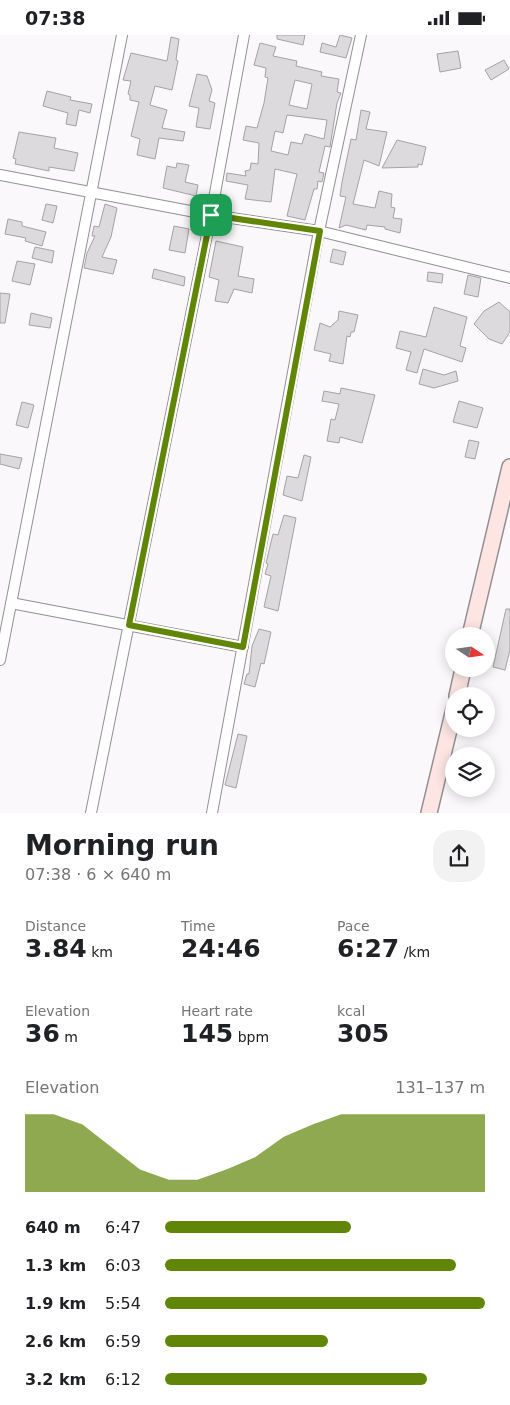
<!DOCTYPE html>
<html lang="en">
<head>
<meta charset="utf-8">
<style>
  body { margin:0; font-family:"DejaVu Sans",sans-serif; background:#f2f2f2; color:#202124; height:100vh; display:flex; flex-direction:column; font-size:19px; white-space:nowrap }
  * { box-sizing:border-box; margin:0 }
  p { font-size:16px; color:#757577 }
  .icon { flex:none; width:28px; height:28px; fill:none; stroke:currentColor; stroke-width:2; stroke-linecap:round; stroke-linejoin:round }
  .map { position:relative; height:778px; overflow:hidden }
  .details { display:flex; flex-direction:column; background:#fff; flex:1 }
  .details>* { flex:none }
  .needle { width:32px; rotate:103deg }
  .tools { position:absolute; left:445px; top:592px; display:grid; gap:10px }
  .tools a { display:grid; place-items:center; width:50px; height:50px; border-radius:50%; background:#fff; box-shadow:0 2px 12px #0003; font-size:25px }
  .pin { position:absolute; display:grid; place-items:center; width:42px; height:42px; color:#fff; margin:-21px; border-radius:10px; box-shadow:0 2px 8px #0006 }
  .round { display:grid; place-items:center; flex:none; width:52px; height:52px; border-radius:20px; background:#f2f2f2 }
  .overview { display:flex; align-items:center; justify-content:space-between; height:85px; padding:0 25px }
  h1 { font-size:28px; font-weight:600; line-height:38px }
  .stats { display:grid; grid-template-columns:repeat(3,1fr); gap:8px; height:85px; padding:5px 25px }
  .stats div { display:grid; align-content:center }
  .stats b { font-size:25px; font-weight:600 }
  .stats small { font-size:14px; font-weight:400 }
  .stats p { font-size:14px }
  .chart { height:140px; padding:10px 25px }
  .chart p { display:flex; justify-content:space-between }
  .chart svg { width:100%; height:90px; margin-top:5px; fill:#618607; opacity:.7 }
  ul { padding:0 25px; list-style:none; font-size:16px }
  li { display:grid; grid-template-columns:80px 60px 1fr; align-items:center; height:38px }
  li i { height:12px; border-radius:6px; background:#618607 }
  .status { display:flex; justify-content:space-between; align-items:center; height:35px; padding:0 25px; background:#fff; direction:ltr }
  .status svg { height:14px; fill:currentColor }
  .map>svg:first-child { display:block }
  .building { fill:#dddadd; stroke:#a5a2a5; fill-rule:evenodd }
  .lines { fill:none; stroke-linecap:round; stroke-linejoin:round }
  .minor-casing { stroke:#929093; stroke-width:12 }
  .secondary-casing { stroke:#929093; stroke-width:18 }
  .minor { stroke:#fff; stroke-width:10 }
  .secondary { stroke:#fce5e3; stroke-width:15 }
  .route-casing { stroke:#fff; stroke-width:10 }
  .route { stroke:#618607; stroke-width:6 }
</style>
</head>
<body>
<div class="status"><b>07:38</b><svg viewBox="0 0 49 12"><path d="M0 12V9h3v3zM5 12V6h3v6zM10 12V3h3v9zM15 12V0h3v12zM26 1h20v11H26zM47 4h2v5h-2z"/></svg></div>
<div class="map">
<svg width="510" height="778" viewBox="0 0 510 778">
  <rect width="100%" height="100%" fill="#fbf8fc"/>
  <path class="building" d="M 277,0 L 305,0 L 303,10 L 277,4 Z
    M 340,0 L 352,3 L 346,23 L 320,17 L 322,8 L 336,12 Z
    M 171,2 L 179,4 L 176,25 L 178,26 L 172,55 L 155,51 L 150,70 L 167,75 L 162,93 L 185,97 L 183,106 L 159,103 L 155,124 L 137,120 L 140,104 L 131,101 L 139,67 L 130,65 L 130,60 L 128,59 L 131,46 L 123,45 L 131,18 L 167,26 Z
    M 260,8 L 276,12 L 273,21 L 297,26 L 296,31 L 322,37 L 321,41 L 339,44 L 337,57 L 341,58 L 337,68 L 330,112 L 325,111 L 319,137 L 324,138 L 322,147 L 318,146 L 317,154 L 314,154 L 305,185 L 287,181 L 297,139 L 275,134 L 271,167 L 245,164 L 248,150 L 226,146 L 227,138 L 246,141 L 245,136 L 250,135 L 251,128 L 258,129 L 259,108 L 243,105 L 246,91 L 257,93 L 264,68 L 268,43 L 265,42 L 266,33 L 254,30 ZM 295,45 L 312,49 L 307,74 L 289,70 ZM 287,80 L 327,85 L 324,104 L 305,99 L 302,109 L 291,107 L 288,120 L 271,116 L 275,96 L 283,98 Z
    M 458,16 L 461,33 L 440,37 L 437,19 Z
    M 504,25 L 509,34 L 491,45 L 485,35 Z
    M 197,39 L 207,41 L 212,55 L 209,66 L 215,68 L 210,94 L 196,92 L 199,73 L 189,71 Z
    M 47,56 L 71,62 L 70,65 L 92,69 L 90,78 L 79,75 L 76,91 L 66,89 L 68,78 L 43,71 Z
    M 361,75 L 370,77 L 366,94 L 387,97 L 379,131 L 364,125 L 353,169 L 375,173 L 379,156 L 392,159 L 391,172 L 395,173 L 393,183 L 402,184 L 400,198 L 385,194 L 385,192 L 367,190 L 366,195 L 346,190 L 339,193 L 346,162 L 340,161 L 342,147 L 351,104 L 356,105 Z
    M 19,97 L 56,103 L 54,113 L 78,118 L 74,136 L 49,132 L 49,136 L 15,129 L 16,124 L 13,123 Z
    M 397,105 L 426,112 L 422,130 L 418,129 L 418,132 L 382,133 Z
    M 177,128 L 189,130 L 185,147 L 198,150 L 196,161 L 163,153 L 167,131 L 176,133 Z
    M 46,169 L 57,171 L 53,188 L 42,185 Z
    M 105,169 L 117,173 L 111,202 L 102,222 L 117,225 L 113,239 L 84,233 L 87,218 L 95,201 L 92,201 L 94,191 L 99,192 Z
    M 8,184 L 22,187 L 22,191 L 46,197 L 42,211 L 25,206 L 26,203 L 5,199 Z
    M 174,191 L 189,194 L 185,218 L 169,215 Z
    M 216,206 L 243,212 L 238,241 L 254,244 L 252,258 L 234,254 L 228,268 L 215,266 L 219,245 L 209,242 Z
    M 35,212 L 54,216 L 52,228 L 32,223 Z
    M 333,214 L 346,217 L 343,230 L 330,227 Z
    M 17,226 L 35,229 L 30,250 L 12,246 Z
    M 154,234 L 185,242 L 184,251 L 152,243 Z
    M 428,237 L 443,239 L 442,248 L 427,246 Z
    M 468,240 L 481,243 L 478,262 L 464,259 Z
    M 0,258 L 10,259 L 5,288 L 0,288 Z
    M 499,267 L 510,277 L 510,297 L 502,309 L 489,304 L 474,289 L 484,276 Z
    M 434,272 L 467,282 L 460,311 L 466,313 L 462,327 L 424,314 L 417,338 L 406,335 L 411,317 L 396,313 L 400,296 L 426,302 Z
    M 339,276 L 358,280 L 354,297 L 351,297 L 350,302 L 347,301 L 343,329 L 329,326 L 331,319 L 314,315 L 320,288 L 330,292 L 338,285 Z
    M 31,278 L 52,283 L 50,293 L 29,290 Z
    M 423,334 L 444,340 L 456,336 L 458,346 L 434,353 L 419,349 Z
    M 341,353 L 375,360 L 362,408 L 340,402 L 339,408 L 327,406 L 331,384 L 335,385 L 339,369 L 322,366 L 324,356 L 340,359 Z
    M 459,366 L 483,373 L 477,393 L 453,387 Z
    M 22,367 L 34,370 L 28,393 L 16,390 Z
    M 469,405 L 479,407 L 475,424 L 465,422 Z
    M 0,419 L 22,423 L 19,434 L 0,429 Z
    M 304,420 L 311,422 L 302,466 L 283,460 L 287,441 L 298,443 Z
    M 284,480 L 296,483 L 278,576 L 264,572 L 271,541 L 265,539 L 268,529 L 266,528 L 273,499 L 278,500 Z
    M 506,574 L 510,574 L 510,615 L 505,635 L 493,632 Z
    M 259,594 L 271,597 L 264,629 L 261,628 L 255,652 L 244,649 L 247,639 L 249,639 L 252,611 Z
    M 238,699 L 247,701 L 236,753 L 225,750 Z"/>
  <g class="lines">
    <g class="minor-casing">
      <path id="minor" d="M 0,140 L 211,180 L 319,196 L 510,243
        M 11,568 L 243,612
        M 0,625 L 122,0
        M 91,778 L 211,180 L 244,0
        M 212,778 L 319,196 L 361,0"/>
    </g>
    <g class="secondary-casing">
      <path id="secondary" d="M 470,601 L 510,432
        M 457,661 L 463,634
        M 429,778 L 454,674"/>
    </g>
    <use href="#minor" class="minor"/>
    <use href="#secondary" class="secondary"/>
  </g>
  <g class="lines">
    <g class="route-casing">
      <path id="route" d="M 211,180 L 320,196 L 243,612 L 129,590 Z"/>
    </g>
    <use href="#route" class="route"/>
  </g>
</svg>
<div class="tools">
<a><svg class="needle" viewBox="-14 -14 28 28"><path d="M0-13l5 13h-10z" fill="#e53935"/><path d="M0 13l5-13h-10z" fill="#757577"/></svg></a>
<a><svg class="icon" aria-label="locate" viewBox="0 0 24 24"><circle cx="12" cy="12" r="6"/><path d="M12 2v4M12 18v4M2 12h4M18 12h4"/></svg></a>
<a><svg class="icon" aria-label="layers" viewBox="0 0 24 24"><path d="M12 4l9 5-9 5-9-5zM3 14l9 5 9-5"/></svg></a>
</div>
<div class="pin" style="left:211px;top:180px;background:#1e9e55"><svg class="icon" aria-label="arrive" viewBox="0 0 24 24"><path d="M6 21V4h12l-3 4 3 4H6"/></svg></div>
</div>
<section class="details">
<div class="overview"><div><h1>Morning run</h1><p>07:38 · 6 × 640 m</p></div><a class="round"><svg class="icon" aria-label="share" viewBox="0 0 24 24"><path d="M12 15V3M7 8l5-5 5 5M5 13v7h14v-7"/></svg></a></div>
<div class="stats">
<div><p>Distance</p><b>3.84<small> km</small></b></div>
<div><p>Time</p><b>24:46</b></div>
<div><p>Pace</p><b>6:27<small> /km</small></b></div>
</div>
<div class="stats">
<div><p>Elevation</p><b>36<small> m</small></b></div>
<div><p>Heart rate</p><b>145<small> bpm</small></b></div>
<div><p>kcal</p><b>305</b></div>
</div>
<div class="chart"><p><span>Elevation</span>131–137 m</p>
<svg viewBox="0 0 160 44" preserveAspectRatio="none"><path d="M0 44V6L10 6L20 11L30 22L40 33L50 38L60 38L70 33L80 27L90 17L100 11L110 6L120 6L130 6L140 6L150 6L160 6V44z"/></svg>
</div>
<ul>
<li><b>640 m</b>6:47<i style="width:58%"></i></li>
<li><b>1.3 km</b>6:03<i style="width:91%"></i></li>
<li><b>1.9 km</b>5:54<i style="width:100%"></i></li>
<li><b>2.6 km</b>6:59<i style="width:51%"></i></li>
<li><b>3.2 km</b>6:12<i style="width:82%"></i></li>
</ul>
</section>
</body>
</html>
